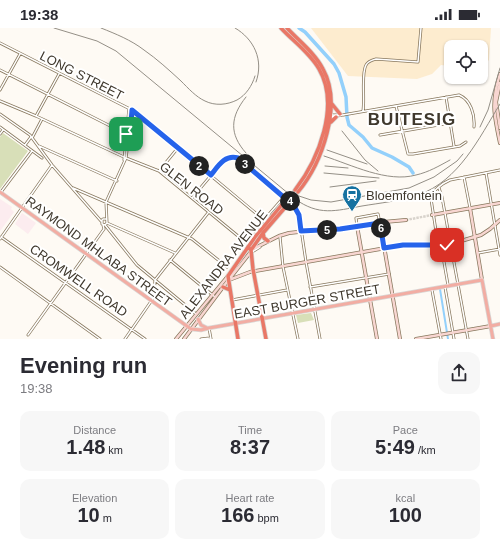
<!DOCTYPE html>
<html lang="en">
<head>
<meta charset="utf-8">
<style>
  body { margin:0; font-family:Arial,sans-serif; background:#f7f7f7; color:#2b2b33; height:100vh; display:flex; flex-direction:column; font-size:15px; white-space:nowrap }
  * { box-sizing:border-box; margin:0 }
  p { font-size:13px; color:#7c7c81 }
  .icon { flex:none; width:22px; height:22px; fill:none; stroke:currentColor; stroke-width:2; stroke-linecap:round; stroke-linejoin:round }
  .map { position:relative; height:311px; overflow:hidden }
  .panel { display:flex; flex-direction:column; background:#fff; flex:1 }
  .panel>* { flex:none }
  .controls { position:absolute; left:444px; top:12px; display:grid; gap:8px }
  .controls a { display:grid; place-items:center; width:44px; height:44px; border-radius:8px; background:#fff; box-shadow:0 1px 3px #0004; font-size:20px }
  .pin { position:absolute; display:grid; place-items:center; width:34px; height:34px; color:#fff; margin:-17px; border-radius:8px; box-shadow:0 2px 6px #0006 }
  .km { position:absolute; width:20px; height:20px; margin:-10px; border-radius:50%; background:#222; color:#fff; font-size:11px; line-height:20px; text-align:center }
  .round { display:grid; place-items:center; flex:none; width:42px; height:42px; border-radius:12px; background:#f7f7f7 }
  .headline { display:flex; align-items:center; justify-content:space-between; height:68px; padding:0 20px }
  h1 { font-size:22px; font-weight:800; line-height:30px }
  .figures { display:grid; grid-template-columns:repeat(3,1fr); gap:6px; height:68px; padding:4px 20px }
  .figures div { display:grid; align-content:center; border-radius:10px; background:#f7f7f7; text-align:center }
  .figures b { font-size:20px; font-weight:800 }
  .figures small { font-size:11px; font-weight:400 }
  .figures p { font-size:11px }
  .status { display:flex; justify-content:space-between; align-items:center; height:28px; padding:0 20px; background:#fff; direction:ltr }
  .status svg { height:11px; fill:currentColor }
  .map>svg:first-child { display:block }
  .built { fill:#fdeccf }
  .education { fill:#fcecef }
  .green { fill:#d8dfb8 }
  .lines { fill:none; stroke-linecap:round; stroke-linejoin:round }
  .canal { stroke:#93d0fb; stroke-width:2 }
  .river { stroke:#93d0fb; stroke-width:3.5 }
  .secondary-tunnel { stroke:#d8d3cc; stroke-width:2.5; stroke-dasharray:2.5 1; stroke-linecap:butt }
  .highway-tunnel { stroke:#d8d3cc; stroke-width:3.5; stroke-dasharray:3.5 2; stroke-linecap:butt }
  .street-casing { stroke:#88785e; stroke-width:3 }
  .secondary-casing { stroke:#88785e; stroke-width:4 }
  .primary-casing { stroke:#d9d7d5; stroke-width:4.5 }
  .highway-casing { stroke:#d9d7d5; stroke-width:5 }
  .street { stroke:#fff; stroke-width:1.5 }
  .secondary { stroke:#f8d6d1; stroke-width:2.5 }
  .primary { stroke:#f2ada3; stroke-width:3 }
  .highway { stroke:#e97766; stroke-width:3.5 }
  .rail { stroke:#948f86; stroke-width:1 }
  .route-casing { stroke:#fff; stroke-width:8 }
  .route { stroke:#2563eb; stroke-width:5 }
  .labels { text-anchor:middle; stroke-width:4; stroke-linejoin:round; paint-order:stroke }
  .street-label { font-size:13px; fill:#3f382d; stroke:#fff }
  .poi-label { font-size:13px; fill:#3f382d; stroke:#fff; text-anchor:start }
  .district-label { font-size:17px; font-weight:bold; letter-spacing:1px; fill:#3f382d; stroke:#fff }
</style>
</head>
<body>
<div class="status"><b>19:38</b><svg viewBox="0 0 49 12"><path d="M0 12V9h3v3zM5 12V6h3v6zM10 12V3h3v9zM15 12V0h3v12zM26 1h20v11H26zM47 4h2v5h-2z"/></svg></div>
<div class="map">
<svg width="500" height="311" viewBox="0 0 500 311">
  <rect width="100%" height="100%" fill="#fefaf4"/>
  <path class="built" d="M 311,0 L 491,0 L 489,32 L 481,39 L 481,19 L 451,19 L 451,38 L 441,37 L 432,46 L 417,51 L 348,48 Z"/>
  <path class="education" d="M 0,171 L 12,179 L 11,181 L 14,184 L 0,203 Z
    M 22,185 L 36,195 L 28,206 L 15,196 Z"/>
  <path class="green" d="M 3,105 L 28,123 L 0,161 L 0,109 Z
    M 311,285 L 314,292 L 298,295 L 296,287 Z"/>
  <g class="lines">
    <path class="canal" d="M 440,261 L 448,311"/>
    <path class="river" d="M 299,0 L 305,4 L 334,36 L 339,45 L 346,69 L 347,89 L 349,97 L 363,109 L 372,120 L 392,129 L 409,139 L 413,145"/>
    <path class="secondary-tunnel" d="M 406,192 L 432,187"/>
    <path class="highway-tunnel" d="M 285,173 L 295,162
      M 288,175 L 298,164"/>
    <g class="street-casing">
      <path id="street" d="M 0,15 L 132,82 L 264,192
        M 0,42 L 130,108
        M 0,62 L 20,26
        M 446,69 L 454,118
        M 0,73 L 36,88 L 126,130 L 159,143 L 238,208 L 246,213 L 252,211
        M 396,78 L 408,126 L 413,126 L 460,118 L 466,114
        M 363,83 C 365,71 361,45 366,37 C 368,33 372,32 376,31 L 418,34 L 421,0
        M 0,86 L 30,107 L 52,137 L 101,193
        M 330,87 L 344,87
        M 36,88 L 59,46
        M 331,89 L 459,67 C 471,72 475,87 474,99
        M 0,99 L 42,130
        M 0,106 L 3,102
        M 380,107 L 450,95
        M 32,110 L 42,91
        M 25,117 L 31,109
        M 39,118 L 117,153
        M 124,132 L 129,81
        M 159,143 L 177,121
        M 486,145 L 500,227
        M 464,149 L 470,180
        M 73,160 L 192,211 L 227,239
        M 439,160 L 442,169 L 468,311
        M 1,164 L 32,123
        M 192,170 L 224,132 L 232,129 L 241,132 L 292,175 L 296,181 L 299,187 L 306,234 L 320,311
        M 106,191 L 103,191 L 102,192 L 102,196 L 105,197 L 107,195 L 106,174 L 126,130 L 132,82
        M 107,195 L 175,225
        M 105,197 L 137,237 L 196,286
        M 357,198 L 356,190 L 378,186 L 380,195
        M 1,209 L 145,311
        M 280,209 L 283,239 L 298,311
        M 239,210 L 243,215 L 244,222
        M 248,210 L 284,169
        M 0,211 L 52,137
        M 438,216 L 431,171 C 431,163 443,155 450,152 L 500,142
        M 441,217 L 448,257
        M 252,224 L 260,219
        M 478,225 L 500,221
        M 170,232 L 215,269
        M 0,239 L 100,311
        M 310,259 L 389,246
        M 445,259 L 454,311
        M 432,262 L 441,311
        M 232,272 L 287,262
        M 209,300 L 211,311
        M 28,307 L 104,201 L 103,197
        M 125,311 L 152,272 L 154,268 L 155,252 L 208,185
        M 201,311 L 210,310"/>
    </g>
    <g class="secondary-casing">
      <path id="secondary" d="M 500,46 C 491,74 494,87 500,115
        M 500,55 L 496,74 L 500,100
        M 470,180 L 482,252
        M 432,187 L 500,175
        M 380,195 L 400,311
        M 357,198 L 377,311
        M 229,252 L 250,244 L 397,218 L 451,216 L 481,207 L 490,201 L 500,192
        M 176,311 L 228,248
        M 184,311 L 223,259 L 253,221 L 279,208 L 289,205 L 307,203 L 340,201 L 373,195 L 406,192
        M 416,311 L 491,298"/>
    </g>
    <g class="primary-casing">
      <path id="primary" d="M 0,164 L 191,301 L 201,302 L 209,300 L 482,252 L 493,311
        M 198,291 L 201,297 L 207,300
        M 491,298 L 500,296"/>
    </g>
    <g class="highway-casing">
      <path id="highway" d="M 281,0 C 293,13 310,25 319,41 C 340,77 319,131 295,162
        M 287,0 C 299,13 315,25 323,41 C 343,77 322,135 298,164
        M 332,76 L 340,86
        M 331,94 L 336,89
        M 263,205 L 264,210 L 268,213
        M 248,219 L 251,222 L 253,241 L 266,311
        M 251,222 L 263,205 L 288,176
        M 223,259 L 230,262
        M 238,311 L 228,248 L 255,209 L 285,173"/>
    </g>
    <use href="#street" class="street"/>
    <use href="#secondary" class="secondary"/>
    <use href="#primary" class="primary"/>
    <use href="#highway" class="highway"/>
    <path class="rail" d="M 54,0 L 97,13 L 116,23 L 295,171 C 319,188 335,183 362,178 C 380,175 400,173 418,167 C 459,153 479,110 500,76
      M 101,0 C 116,6 131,12 144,22 C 157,31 169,42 181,53 C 188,60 196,69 205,73 C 215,78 227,77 237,72 C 246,67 252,58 255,48
      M 235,0 C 254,11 264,32 256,54
      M 246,69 C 230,89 229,106 246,125
      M 480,99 L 488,82 L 500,40
      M 342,103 L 365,132 L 378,143
      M 327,122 L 367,136
      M 324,128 C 352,137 387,155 416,147 C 429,144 439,138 450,132
      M 325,138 L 348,140
      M 324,145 L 379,150
      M 330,159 L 376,153
      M 296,167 L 311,172 L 331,174 L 409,160 L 434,149 L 457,133 L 463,126"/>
  </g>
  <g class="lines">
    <g class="route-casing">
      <path id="route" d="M 126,106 L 130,108 L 132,82 L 211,147 C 218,138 225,126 238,130 L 294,178 L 299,187 L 301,203 L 340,201 L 380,195 L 384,220 L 403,217 L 447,217"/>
    </g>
    <use href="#route" class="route"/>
  </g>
  <defs>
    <g id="station-pin" transform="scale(1)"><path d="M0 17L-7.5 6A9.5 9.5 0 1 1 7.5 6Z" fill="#1672a1" stroke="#fff"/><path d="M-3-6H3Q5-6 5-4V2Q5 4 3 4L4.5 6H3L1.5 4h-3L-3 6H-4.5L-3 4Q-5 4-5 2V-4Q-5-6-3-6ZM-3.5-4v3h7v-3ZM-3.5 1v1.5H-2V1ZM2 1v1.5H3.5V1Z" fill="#fff"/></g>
  </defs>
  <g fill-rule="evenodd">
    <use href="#station-pin" x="352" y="167"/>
  </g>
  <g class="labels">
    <g class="street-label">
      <text transform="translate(82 47) rotate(27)" y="5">LONG STREET</text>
      <text transform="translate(192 160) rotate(38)" y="5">GLEN ROAD</text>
      <text transform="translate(99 223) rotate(36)" y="5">RAYMOND MHLABA STREET</text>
      <text transform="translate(223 236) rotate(-52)" y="5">ALEXANDRA AVENUE</text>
      <text transform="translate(79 252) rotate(35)" y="5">CROMWELL ROAD</text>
      <text transform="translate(307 273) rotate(-10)" y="5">EAST BURGER STREET</text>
    </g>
    <g class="poi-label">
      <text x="366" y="172">Bloemfontein</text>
    </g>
    <g class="district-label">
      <text x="412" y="97">BUITESIG</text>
    </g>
  </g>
</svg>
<div class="controls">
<a><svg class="icon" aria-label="locate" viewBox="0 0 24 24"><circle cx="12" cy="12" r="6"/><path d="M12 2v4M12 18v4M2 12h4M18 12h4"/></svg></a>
</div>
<div class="pin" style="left:126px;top:106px;background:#1e9e55"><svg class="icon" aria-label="arrive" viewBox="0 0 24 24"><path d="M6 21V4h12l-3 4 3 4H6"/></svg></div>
<div class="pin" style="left:447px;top:217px;background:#d93025"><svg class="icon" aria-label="check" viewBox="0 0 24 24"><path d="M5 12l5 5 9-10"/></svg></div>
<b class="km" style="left:199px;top:138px">2</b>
<b class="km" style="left:245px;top:136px">3</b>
<b class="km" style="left:290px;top:173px">4</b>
<b class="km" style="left:327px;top:202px">5</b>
<b class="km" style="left:381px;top:200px">6</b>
</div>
<section class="panel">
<div class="headline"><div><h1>Evening run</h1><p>19:38</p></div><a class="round"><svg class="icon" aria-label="share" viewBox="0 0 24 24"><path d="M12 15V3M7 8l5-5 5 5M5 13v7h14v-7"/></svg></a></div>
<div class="figures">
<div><p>Distance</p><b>1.48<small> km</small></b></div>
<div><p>Time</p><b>8:37</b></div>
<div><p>Pace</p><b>5:49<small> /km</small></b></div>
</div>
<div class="figures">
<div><p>Elevation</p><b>10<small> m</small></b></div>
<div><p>Heart rate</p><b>166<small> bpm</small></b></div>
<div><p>kcal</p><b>100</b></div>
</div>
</section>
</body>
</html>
